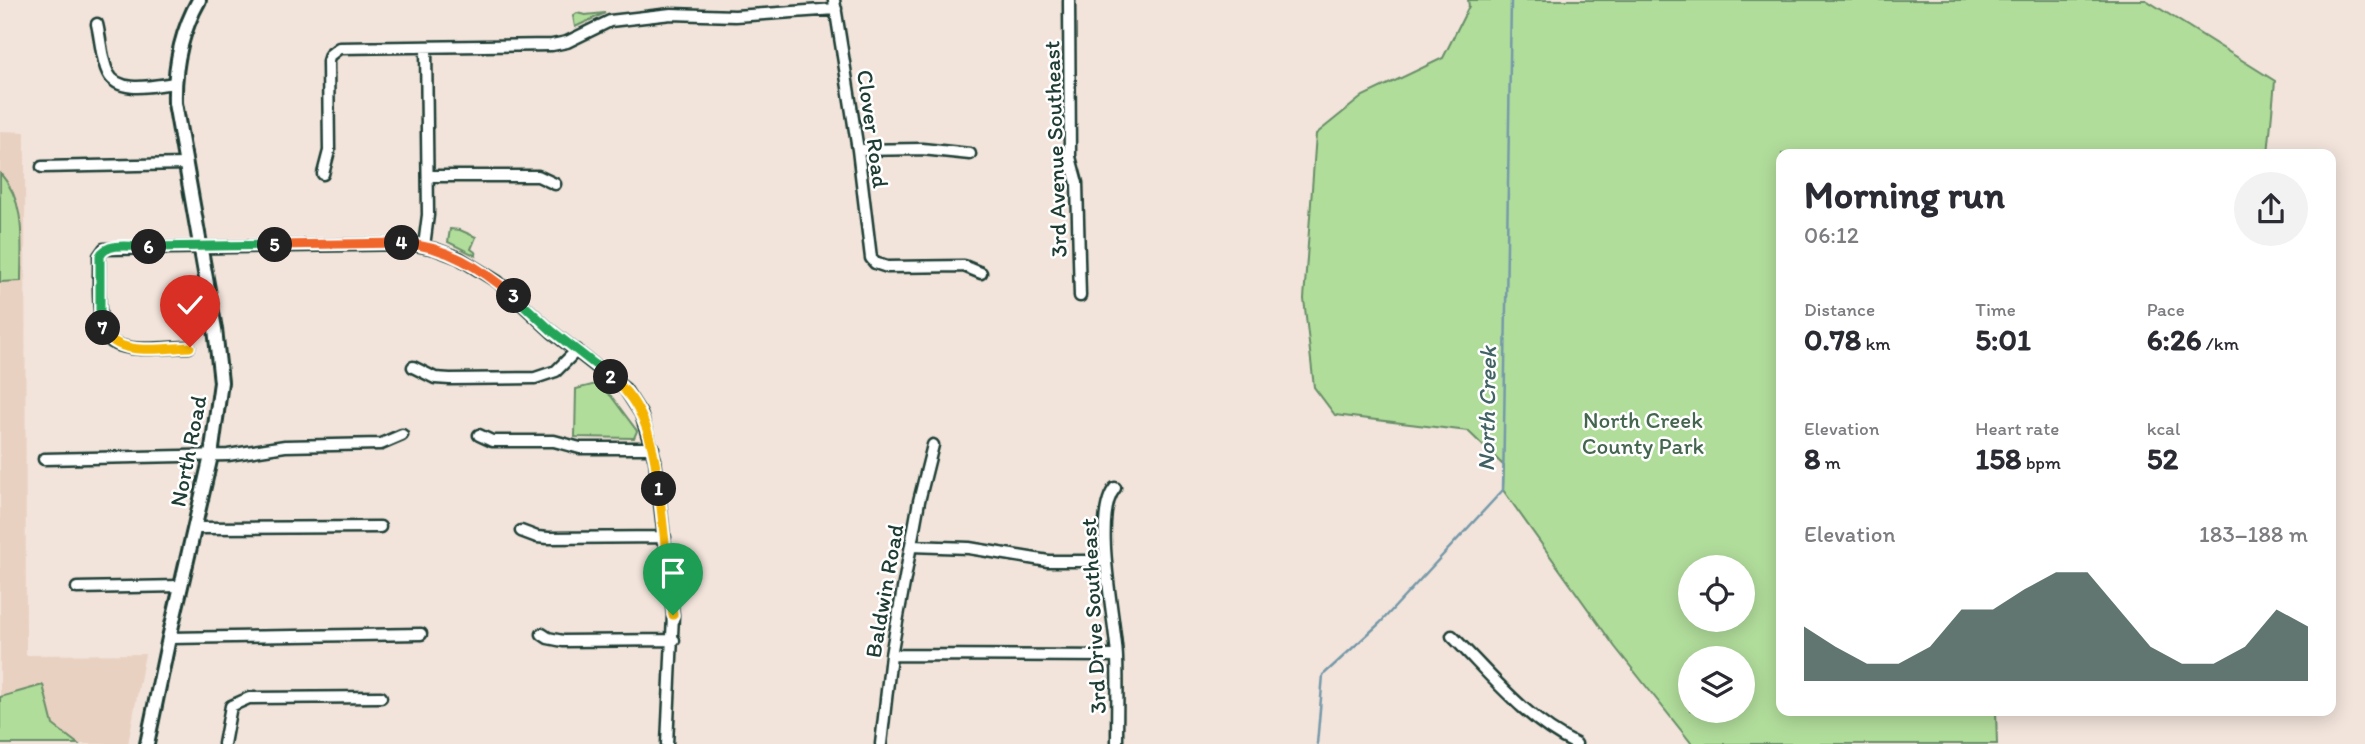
<!DOCTYPE html>
<html lang="en">
<head>
<meta charset="utf-8">
<style>
  body { margin:0; font-family:Itim,sans-serif; background:#f2f2f3; color:#2b2b33; height:100vh; display:flex; flex-direction:column; font-size:26px; white-space:nowrap }
  * { box-sizing:border-box; margin:0 }
  p { font-size:23px; color:#7c7c81 }
  .icon { flex:none; width:38px; height:38px; fill:none; stroke:currentColor; stroke-width:2; stroke-linecap:round; stroke-linejoin:round }
  .map { position:relative; flex:1; overflow:hidden }
  .panel { position:absolute; left:1776px; top:149px; width:560px; height:567px; display:flex; flex-direction:column; background:#fff; border-radius:14px; box-shadow:0 4px 18px #0003 }
  .panel>* { flex:none }
  .tools { position:absolute; left:1678px; top:555px; display:grid; gap:14px }
  .tools a { display:grid; place-items:center; width:77px; height:77px; border-radius:50%; background:#fff; box-shadow:0 4px 18px #0003; font-size:35px }
  .pin { position:absolute; display:grid; place-items:center; width:60px; height:60px; color:#fff; margin:-72px -30px; border-radius:50% 50% 50% 0; rotate:-45deg; box-shadow:0 0 7px #0007 }
  .pin .icon { rotate:45deg }
  .km { position:absolute; width:35px; height:35px; margin:-18px; border-radius:50%; background:#222; color:#fff; font-size:19px; line-height:35px; text-align:center }
  .round { display:grid; place-items:center; flex:none; width:74px; height:74px; border-radius:37px; background:#f2f2f3 }
  .headline { display:flex; align-items:center; justify-content:space-between; height:119px; padding:0 28px }
  h1 { font-size:38px; font-weight:700; line-height:52px }
  .stats { display:grid; grid-template-columns:repeat(3,1fr); gap:10px; height:119px; padding:7px 28px }
  .stats div { display:grid; align-content:center }
  .stats b { font-size:30px; font-weight:700 }
  .stats small { font-size:19px; font-weight:400 }
  .stats p { font-size:19px }
  .chart { height:196px; padding:14px 28px }
  .chart p { display:flex; justify-content:space-between }
  .chart svg { width:100%; height:126px; margin-top:7px; fill:#1f3d34; opacity:.7 }
  .map>svg:first-child { display:block }
  .built { fill:#e9d1c2 }
  .green { fill:#b1dd9b; stroke:#688d68; stroke-width:2; fill-rule:evenodd }
  .lines { fill:none; stroke-linecap:round; stroke-linejoin:round }
  .stream { stroke:#7498a9; stroke-width:2.5 }
  .minor-casing { stroke:#1f3d34; stroke-width:15 }
  .tertiary-casing { stroke:#1f3d34; stroke-width:18 }
  .minor { stroke:#fff; stroke-width:10 }
  .tertiary { stroke:#fff; stroke-width:12 }
  .split-1-casing { stroke:#fff; stroke-width:14 }
  .split-2-casing { stroke:#fff; stroke-width:14 }
  .split-3-casing { stroke:#fff; stroke-width:14 }
  .split-4-casing { stroke:#fff; stroke-width:14 }
  .split-5-casing { stroke:#fff; stroke-width:14 }
  .split-6-casing { stroke:#fff; stroke-width:14 }
  .split-7-casing { stroke:#fff; stroke-width:14 }
  .split-8-casing { stroke:#fff; stroke-width:14 }
  .split-1 { stroke:#f5b400; stroke-width:9 }
  .split-2 { stroke:#f5b400; stroke-width:9 }
  .split-3 { stroke:#22a559; stroke-width:9 }
  .split-4 { stroke:#f0652b; stroke-width:9 }
  .split-5 { stroke:#f0652b; stroke-width:9 }
  .split-6 { stroke:#22a559; stroke-width:9 }
  .split-7 { stroke:#22a559; stroke-width:9 }
  .split-8 { stroke:#f5b400; stroke-width:9 }
  .labels { text-anchor:middle; stroke-width:5; stroke-linejoin:round; paint-order:stroke }
  .street-label { font-size:23px; fill:#1f3d34; stroke:#fff }
  .park-label { font-size:23px; fill:#44654e; stroke:#fff }
  .water-label { font-size:24px; font-style:italic; fill:#426365; stroke:#fff }
</style>
</head>
<body>
<div class="map">
<svg width="2365" height="744" viewBox="0 0 2365 744">
  <rect width="100%" height="100%" fill="#f2e4db"/>
  <filter id="ink" filterUnits="userSpaceOnUse"><feTurbulence type="fractalNoise" baseFrequency=".0143" numOctaves="2"/><feDisplacementMap in="SourceGraphic" scale="14" xChannelSelector="R" yChannelSelector="G"/><feConvolveMatrix kernelMatrix="1 2 1 2 8 2 1 2 1" color-interpolation-filters="sRGB"/></filter>
  <g filter="url(#ink)">
    <path class="built" d="M 0,131 L 25,132 L 26,655 L 145,654 L 128,744 L 0,744 Z"/>
    <path class="green" d="M 1468,0 L 2146,0 L 2275,81 L 2268,154 L 1782,154 L 1782,710 L 1996,711 L 1997,744 L 1692,744 L 1615,647 L 1503,490 L 1504,466 L 1468,431 L 1335,415 L 1314,387 L 1304,299 L 1316,134 L 1363,96 L 1443,58 L 1469,6 ZM 1690,567 L 1743,567 L 1743,620 L 1690,620 ZM 1690,658 L 1743,658 L 1743,710 L 1690,710 Z
      M 577,13 L 585,15 L 605,13 L 575,27 L 573,16 Z
      M 0,173 C 27,203 21,243 21,281 L 0,282 Z
      M 450,229 L 460,230 L 476,237 L 471,249 L 475,252 L 476,256 L 448,242 Z
      M 596,384 L 611,396 L 637,431 L 634,438 L 575,437 L 576,389 Z
      M 43,685 L 53,725 L 78,744 L 0,744 L 0,697 Z"/>
    <g class="lines">
      <path class="stream" d="M 1317,744 L 1323,675 L 1380,623 L 1503,490 L 1511,0"/>
      <g class="minor-casing">
        <path id="minor" d="M 834,0 L 858,150 L 871,258 L 875,263 L 887,267 L 964,266 L 981,273
          M 1069,0 L 1070,157 L 1077,183 L 1080,296
          M 97,24 C 101,40 101,59 108,73 C 118,95 156,85 175,83
          M 858,150 L 922,149 L 970,154
          M 42,167 L 185,164
          M 323,174 L 329,151 L 328,61 L 330,55 L 339,48 L 552,45 L 567,42 L 610,21 L 671,14 L 735,16 L 836,9
          M 428,176 L 538,176 L 555,184
          M 424,246 L 428,215 L 426,47
          M 189,347 C 169,347 132,353 114,343 C 94,333 100,276 99,256 L 104,249 L 410,244 L 435,249 L 459,258 L 498,282 L 552,332 L 625,389 L 641,414 L 655,460 L 673,615 L 667,744
          M 413,367 L 435,378 L 450,379 L 535,378 L 556,371 L 577,350
          M 479,435 L 492,441 L 554,441 L 580,448 L 653,448
          M 44,459 L 228,455 L 285,446 L 381,444 L 402,435
          M 1115,488 C 1091,516 1116,621 1117,658 C 1118,686 1117,715 1117,744
          M 195,528 L 380,527
          M 521,531 L 537,537 L 548,538 L 665,537
          M 911,546 L 969,548 L 1048,561 L 1105,561
          M 77,588 L 181,586
          M 542,634 L 548,638 L 563,641 L 674,640
          M 1452,636 C 1490,674 1527,721 1576,744
          M 169,638 L 421,634
          M 891,655 L 1117,656
          M 224,744 L 231,706 L 249,698 L 381,697
          M 881,744 L 891,655 L 919,501 L 933,445"/>
      </g>
      <g class="tertiary-casing">
        <path id="tertiary" d="M 147,744 L 169,638 L 211,456 L 221,382 L 215,329 L 175,103 C 174,67 181,32 199,0"/>
      </g>
      <use href="#minor" class="minor"/>
      <use href="#tertiary" class="tertiary"/>
    </g>
  </g>
  <g class="lines" filter="url(#ink)">
    <g class="split-1-casing">
      <path id="split-1" d="M 659,489 L 673,615"/>
    </g>
    <g class="split-2-casing">
      <path id="split-2" d="M 611,377 C 646,405 654,447 659,489"/>
    </g>
    <g class="split-3-casing">
      <path id="split-3" d="M 514,296 L 552,331 L 611,377"/>
    </g>
    <g class="split-4-casing">
      <path id="split-4" d="M 402,243 C 446,246 481,268 514,296"/>
    </g>
    <g class="split-5-casing">
      <path id="split-5" d="M 275,245 L 402,243"/>
    </g>
    <g class="split-6-casing">
      <path id="split-6" d="M 149,247 L 275,245"/>
    </g>
    <g class="split-7-casing">
      <path id="split-7" d="M 103,328 L 100,312 L 100,256 C 107,241 134,247 149,247"/>
    </g>
    <g class="split-8-casing">
      <path id="split-8" d="M 103,328 C 115,358 163,348 190,347"/>
    </g>
    <use href="#split-1" class="split-1"/>
    <use href="#split-2" class="split-2"/>
    <use href="#split-3" class="split-3"/>
    <use href="#split-4" class="split-4"/>
    <use href="#split-5" class="split-5"/>
    <use href="#split-6" class="split-6"/>
    <use href="#split-7" class="split-7"/>
    <use href="#split-8" class="split-8"/>
  </g>
  <g class="labels">
    <g class="street-label">
      <text transform="translate(873 129) rotate(82)" y="8">Clover Road</text>
      <text transform="translate(1055 149) rotate(-92)" y="8">3rd Avenue Southeast</text>
      <text transform="translate(188 451) rotate(-79)" y="8">North Road</text>
      <text transform="translate(884 591) rotate(-80)" y="8">Baldwin Road</text>
      <text transform="translate(1093 616) rotate(-93)" y="8">3rd Drive Southeast</text>
    </g>
    <g class="park-label">
      <text x="1643" y="428">North Creek<tspan x="1643" dy="26">County Park</tspan></text>
    </g>
    <g class="water-label">
      <text transform="translate(1487 409) rotate(-89)" y="8">North Creek</text>
    </g>
  </g>
</svg>
<div class="tools">
<a><svg class="icon" aria-label="locate" viewBox="0 0 24 24"><circle cx="12" cy="12" r="6"/><path d="M12 2v4M12 18v4M2 12h4M18 12h4"/></svg></a>
<a><svg class="icon" aria-label="layers" viewBox="0 0 24 24"><path d="M12 4l9 5-9 5-9-5zM3 14l9 5 9-5"/></svg></a>
</div>
<div class="pin" style="left:673px;top:615px;background:#1e9e55"><svg class="icon" aria-label="arrive" viewBox="0 0 24 24"><path d="M6 21V4h12l-3 4 3 4H6"/></svg></div>
<div class="pin" style="left:190px;top:347px;background:#d93025"><svg class="icon" aria-label="check" viewBox="0 0 24 24"><path d="M5 12l5 5 9-10"/></svg></div>
<b class="km" style="left:659px;top:489px">1</b>
<b class="km" style="left:611px;top:377px">2</b>
<b class="km" style="left:514px;top:296px">3</b>
<b class="km" style="left:402px;top:243px">4</b>
<b class="km" style="left:275px;top:245px">5</b>
<b class="km" style="left:149px;top:247px">6</b>
<b class="km" style="left:103px;top:328px">7</b>
<section class="panel">
<div class="headline"><div><h1>Morning run</h1><p>06:12</p></div><a class="round"><svg class="icon" aria-label="share" viewBox="0 0 24 24"><path d="M12 15V3M7 8l5-5 5 5M5 13v7h14v-7"/></svg></a></div>
<div class="stats">
<div><p>Distance</p><b>0.78<small> km</small></b></div>
<div><p>Time</p><b>5:01</b></div>
<div><p>Pace</p><b>6:26<small> /km</small></b></div>
</div>
<div class="stats">
<div><p>Elevation</p><b>8<small> m</small></b></div>
<div><p>Heart rate</p><b>158<small> bpm</small></b></div>
<div><p>kcal</p><b>52</b></div>
</div>
<div class="chart"><p><span>Elevation</span>183–188 m</p>
<svg viewBox="0 0 160 44" preserveAspectRatio="none"><path d="M0 44V25L10 32L20 38L30 38L40 32L50 19L60 19L70 12L80 6L90 6L100 19L110 32L120 38L130 38L140 32L150 19L160 25V44z"/></svg>
</div>
</section>
</div>
</body>
</html>
